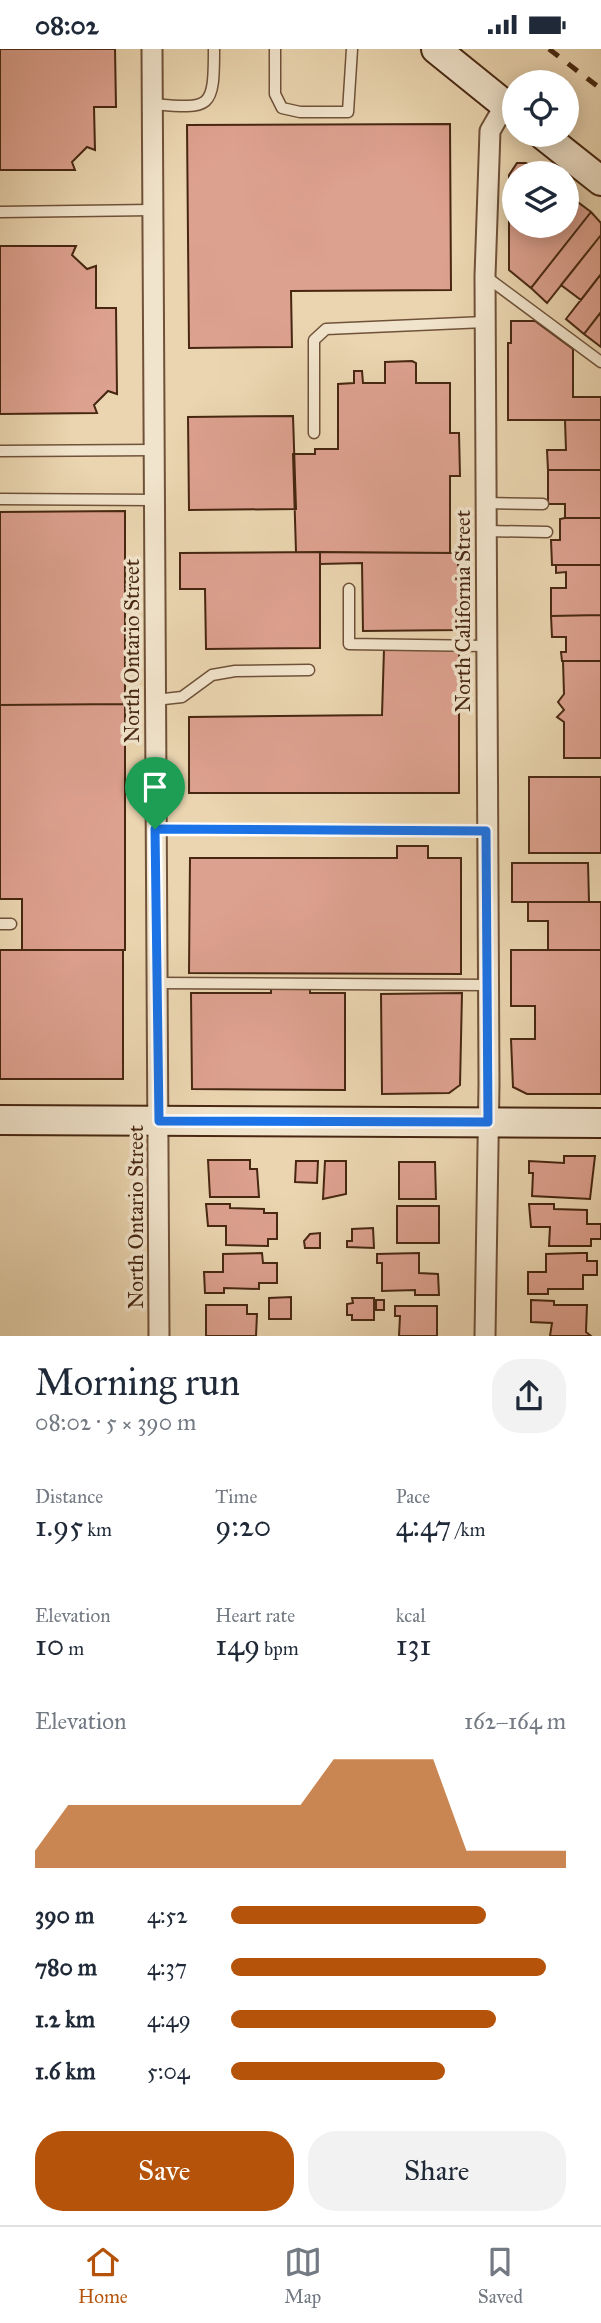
<!DOCTYPE html>
<html lang="en">
<head>
<meta charset="utf-8">
<style>
  body { margin:0; font-family:"IM FELL Great Primer",serif; background:#f2f2f3; color:#1f2937; height:100vh; display:flex; flex-direction:column; font-size:26px; white-space:nowrap }
  * { box-sizing:border-box; margin:0 }
  p { font-size:23px; color:#747a83 }
  .icon { flex:none; width:38px; height:38px; fill:none; stroke:currentColor; stroke-width:2; stroke-linecap:round; stroke-linejoin:round }
  .map { position:relative; height:1287px; overflow:hidden }
  .sheet { display:flex; flex-direction:column; background:#fff; flex:1 }
  .sheet>* { flex:none }
  .buttons { position:absolute; left:502px; top:21px; display:grid; gap:14px }
  .buttons a { display:grid; place-items:center; width:77px; height:77px; border-radius:50%; background:#fff; box-shadow:0 4px 18px #0003; font-size:35px }
  .pin { position:absolute; display:grid; place-items:center; width:60px; height:60px; color:#fff; margin:-72px -30px; border-radius:50% 50% 50% 0; rotate:-45deg; box-shadow:0 0 7px #0007 }
  .pin .icon { rotate:45deg }
  .round { display:grid; place-items:center; flex:none; width:74px; height:74px; border-radius:28px; background:#f2f2f3 }
  .overview { display:flex; align-items:center; justify-content:space-between; height:119px; padding:0 35px }
  h1 { font-size:38px; font-weight:600; line-height:52px }
  .metrics { display:grid; grid-template-columns:repeat(3,1fr); gap:10px; height:119px; padding:7px 35px }
  .metrics div { display:grid; align-content:center }
  .metrics b { font-size:30px; font-weight:600 }
  .metrics small { font-size:19px; font-weight:400 }
  .metrics p { font-size:19px }
  .chart { height:196px; padding:14px 35px }
  .chart p { display:flex; justify-content:space-between }
  .chart svg { width:100%; height:126px; margin-top:7px; fill:#b45309; opacity:.7 }
  .cta { display:flex; gap:14px; margin-top:auto; padding:14px 35px }
  .cta a { flex:1; height:80px; border-radius:28px; background:#b45309; color:#fff; font-size:28px; font-weight:600; line-height:80px; text-align:center }
  .cta a+a { background:#f2f2f3; color:#1f2937 }
  ul { padding:0 35px; list-style:none; font-size:23px }
  li { display:grid; grid-template-columns:112px 84px 1fr; align-items:center; height:52px }
  li i { height:18px; border-radius:9px; background:#b45309 }
  .status { display:flex; justify-content:space-between; align-items:center; height:49px; padding:0 35px; background:#fff; direction:ltr }
  .status svg { height:19px; fill:currentColor }
  .menu { display:flex; justify-content:space-around; align-items:center; height:98px; border-top:2px solid #e0e1e3; background:#fff; font-size:19px; color:#747a83 }
  .menu a { display:grid; justify-items:center; gap:4px }
  .menu .selected { color:#b45309 }
  .map>svg:first-child { display:block }
  .building { fill:#dda18f; stroke:#472711; stroke-width:2 }
  .lines { fill:none; stroke-linecap:round; stroke-linejoin:round }
  .lane-casing { stroke:#705239; stroke-width:13 }
  .street-casing { stroke:#705239; stroke-width:23 }
  .secondary-casing { stroke:#472711; stroke-width:32 }
  .lane { stroke:#f1e4cc; stroke-width:10 }
  .street { stroke:#f1e4cc; stroke-width:19 }
  .secondary { stroke:#f1e4cc; stroke-width:28 }
  .rail { stroke:#472711; stroke-width:5; stroke-dasharray:12 12; stroke-linecap:butt }
  .route-casing { stroke:#fff; stroke-width:14 }
  .route { stroke:#1a73e8; stroke-width:9 }
  .labels { text-anchor:middle; stroke-width:7; stroke-linejoin:round; paint-order:stroke }
  .street-label { font-size:21px; fill:#472711; stroke:#f1e4cc }
</style>
</head>
<body>
<div class="status"><b>08:02</b><svg viewBox="0 0 49 12"><path d="M0 12V9h3v3zM5 12V6h3v6zM10 12V3h3v9zM15 12V0h3v12zM26 1h20v11H26zM47 4h2v5h-2z"/></svg></div>
<div class="map">
<svg width="601" height="1287" viewBox="0 0 601 1287">
  <rect width="100%" height="100%" fill="#ead5b0"/>
  <filter id="stains"><feTurbulence type="fractalNoise" baseFrequency=".00286" numOctaves="4"/><feColorMatrix values="0 0 0 0 .2 0 0 0 0 .09 0 0 0 0 .02 0 0 0 .5 -.17"/></filter>
  <radialGradient id="worn" r=".72"><stop offset=".6" stop-color="#630" stop-opacity="0"/><stop offset="1" stop-color="#630" stop-opacity=".3"/></radialGradient>
  <path class="building" d="M 0,0 L 115,0 L 116,58 L 94,58 L 95,101 L 87,98 L 72,113 L 75,121 L 0,121 Z
    M 450,75 L 451,241 L 291,242 L 292,298 L 189,299 L 187,76 Z
    M 517,114 L 526,114 L 541,124 L 514,124 L 514,177 L 567,177 L 567,145 L 591,163 L 531,239 L 509,221 L 509,126 Z
    M 591,163 L 601,174 L 601,186 L 547,254 L 531,239 Z
    M 601,186 L 601,225 L 581,251 L 561,236 Z
    M 0,197 L 76,197 L 72,206 L 87,220 L 96,217 L 96,259 L 116,259 L 117,345 L 108,342 L 94,356 L 97,364 L 0,365 Z
    M 601,225 L 601,263 L 584,285 L 566,270 Z
    M 601,263 L 601,298 L 584,285 Z
    M 511,272 L 535,272 L 573,300 L 573,348 L 601,348 L 601,371 L 508,371 L 508,294 L 511,294 Z
    M 412,312 L 416,314 L 416,334 L 450,334 L 450,384 L 459,384 L 460,427 L 450,427 L 450,504 L 296,503 L 293,405 L 315,405 L 315,400 L 338,400 L 338,335 L 354,334 L 354,322 L 362,322 L 363,334 L 385,334 L 385,313 Z
    M 293,367 L 296,460 L 189,461 L 188,368 Z
    M 565,371 L 601,371 L 601,421 L 548,421 L 547,401 L 566,401 Z
    M 548,421 L 601,421 L 601,469 L 565,469 L 565,455 L 548,455 Z
    M 125,462 L 125,655 L 0,656 L 0,463 Z
    M 565,469 L 601,469 L 601,516 L 552,516 L 551,491 L 560,491 L 560,470 Z
    M 320,503 L 320,599 L 206,600 L 205,540 L 180,540 L 180,504 Z
    M 320,503 L 458,504 L 459,581 L 363,582 L 362,514 L 320,515 Z
    M 556,516 L 601,516 L 601,566 L 551,567 L 551,539 L 566,539 L 566,523 L 556,524 Z
    M 601,566 L 601,612 L 562,612 L 561,603 L 566,603 L 566,588 L 552,588 L 551,567 Z
    M 384,600 L 459,600 L 459,744 L 189,744 L 189,668 L 382,666 Z
    M 563,612 L 601,612 L 601,709 L 564,709 L 564,673 L 557,668 L 564,661 L 558,653 L 564,645 Z
    M 125,655 L 125,901 L 22,901 L 22,850 L 0,850 L 0,656 Z
    M 529,728 L 601,728 L 601,804 L 529,804 Z
    M 397,797 L 428,797 L 428,809 L 461,809 L 461,925 L 189,924 L 190,809 L 397,809 Z
    M 512,814 L 588,814 L 589,853 L 512,853 Z
    M 528,853 L 601,853 L 601,901 L 548,901 L 548,872 L 528,872 Z
    M 0,901 L 123,901 L 123,1030 L 0,1030 Z
    M 511,901 L 601,901 L 601,1045 L 527,1045 L 513,1038 L 511,990 L 535,990 L 535,957 L 511,957 Z
    M 271,937 L 310,939 L 310,944 L 345,944 L 345,1041 L 192,1040 L 191,944 L 271,944 Z
    M 462,944 L 460,1036 L 449,1044 L 382,1045 L 381,945 Z
    M 564,1107 L 595,1107 L 590,1150 L 532,1147 L 533,1124 L 529,1124 L 529,1112 L 564,1114 Z
    M 208,1111 L 250,1111 L 250,1120 L 257,1120 L 259,1148 L 210,1148 Z
    M 296,1112 L 318,1112 L 317,1134 L 295,1133 Z
    M 325,1112 L 346,1112 L 346,1145 L 323,1150 Z
    M 399,1113 L 435,1113 L 436,1150 L 399,1150 Z
    M 206,1155 L 230,1155 L 230,1159 L 264,1160 L 264,1164 L 277,1164 L 277,1190 L 268,1190 L 268,1197 L 226,1196 L 226,1177 L 208,1177 Z
    M 529,1155 L 554,1155 L 554,1160 L 587,1161 L 587,1175 L 601,1175 L 601,1190 L 591,1190 L 591,1197 L 549,1197 L 550,1178 L 531,1178 Z
    M 397,1157 L 439,1157 L 439,1194 L 397,1194 Z
    M 373,1179 L 374,1199 L 347,1198 L 347,1192 L 352,1192 L 352,1180 Z
    M 320,1184 L 320,1199 L 305,1199 L 304,1192 L 310,1185 Z
    M 262,1204 L 263,1214 L 277,1214 L 277,1234 L 259,1234 L 259,1240 L 224,1239 L 224,1244 L 205,1244 L 204,1223 L 223,1223 L 223,1205 Z
    M 419,1204 L 419,1224 L 438,1225 L 439,1246 L 415,1246 L 415,1241 L 382,1242 L 382,1214 L 377,1214 L 377,1205 Z
    M 580,1204 L 587,1204 L 587,1212 L 597,1212 L 597,1226 L 583,1226 L 583,1240 L 548,1240 L 548,1245 L 528,1245 L 528,1223 L 546,1223 L 546,1205 Z
    M 291,1248 L 291,1270 L 269,1270 L 269,1249 Z
    M 352,1249 L 374,1249 L 374,1271 L 352,1271 L 352,1266 L 347,1266 L 347,1255 L 353,1254 Z
    M 376,1251 L 384,1251 L 384,1261 L 376,1261 Z
    M 531,1251 L 554,1252 L 554,1256 L 587,1256 L 586,1283 L 591,1287 L 550,1287 L 552,1274 L 531,1273 Z
    M 206,1256 L 247,1256 L 247,1265 L 257,1265 L 256,1287 L 206,1287 Z
    M 395,1257 L 437,1257 L 437,1287 L 399,1287 L 400,1267 L 395,1267 Z"/>
  <g class="lines">
    <g class="lane-casing">
      <path id="lane" d="M 275,0 L 275,45 L 282,59 L 300,63 L 348,63 L 352,0
        M 152,55 C 211,60 214,61 214,0
        M 0,163 L 152,161
        M 485,227 L 601,313
        M 314,384 L 314,291 L 326,280 L 485,273
        M 0,402 L 153,401
        M 0,450 L 154,451
        M 485,454 L 543,455
        M 486,482 L 547,483
        M 349,540 L 349,595 L 486,597
        M 155,651 L 182,648 L 212,626 L 235,622 L 309,621
        M 155,780 L 486,782
        M 0,875 L 11,875
        M 156,934 L 487,936"/>
    </g>
    <g class="street-casing">
      <path id="street" d="M 152,0 L 159,1287
        M 485,1287 L 489,1035 L 485,227 L 490,82 L 505,56"/>
    </g>
    <g class="secondary-casing">
      <path id="secondary" d="M 436,0 L 514,63
        M 543,86 L 601,132
        M 0,1071 L 601,1074"/>
    </g>
    <use href="#lane" class="lane"/>
    <use href="#street" class="street"/>
    <use href="#secondary" class="secondary"/>
    <path class="rail" d="M 549,0 L 601,40"/>
  </g>
  <g class="lines">
    <g class="route-casing">
      <path id="route" d="M 155,780 L 486,782 L 488,1073 L 159,1072 Z"/>
    </g>
    <use href="#route" class="route"/>
  </g>
  <g class="labels">
    <g class="street-label">
      <text transform="translate(463 562) rotate(-90)" y="7">North California Street</text>
      <text transform="translate(132 602) rotate(-90)" y="7">North Ontario Street</text>
      <text transform="translate(136 1168) rotate(-90)" y="7">North Ontario Street</text>
    </g>
  </g>
  <rect width="100%" height="100%" filter="url(#stains)"/>
  <rect width="100%" height="100%" fill="url(#worn)"/>
</svg>
<div class="buttons">
<a><svg class="icon" aria-label="locate" viewBox="0 0 24 24"><circle cx="12" cy="12" r="6"/><path d="M12 2v4M12 18v4M2 12h4M18 12h4"/></svg></a>
<a><svg class="icon" aria-label="layers" viewBox="0 0 24 24"><path d="M12 4l9 5-9 5-9-5zM3 14l9 5 9-5"/></svg></a>
</div>
<div class="pin" style="left:155px;top:780px;background:#1e9e55"><svg class="icon" aria-label="arrive" viewBox="0 0 24 24"><path d="M6 21V4h12l-3 4 3 4H6"/></svg></div>
</div>
<section class="sheet">
<div class="overview"><div><h1>Morning run</h1><p>08:02 · 5 × 390 m</p></div><a class="round"><svg class="icon" aria-label="share" viewBox="0 0 24 24"><path d="M12 15V3M7 8l5-5 5 5M5 13v7h14v-7"/></svg></a></div>
<div class="metrics">
<div><p>Distance</p><b>1.95<small> km</small></b></div>
<div><p>Time</p><b>9:20</b></div>
<div><p>Pace</p><b>4:47<small> /km</small></b></div>
</div>
<div class="metrics">
<div><p>Elevation</p><b>10<small> m</small></b></div>
<div><p>Heart rate</p><b>149<small> bpm</small></b></div>
<div><p>kcal</p><b>131</b></div>
</div>
<div class="chart"><p><span>Elevation</span>162–164 m</p>
<svg viewBox="0 0 160 44" preserveAspectRatio="none"><path d="M0 44V38L10 22L20 22L30 22L40 22L50 22L60 22L70 22L80 22L90 6L100 6L110 6L120 6L130 38L140 38L150 38L160 38V44z"/></svg>
</div>
<ul>
<li><b>390 m</b>4:52<i style="width:76%"></i></li>
<li><b>780 m</b>4:37<i style="width:94%"></i></li>
<li><b>1.2 km</b>4:49<i style="width:79%"></i></li>
<li><b>1.6 km</b>5:04<i style="width:64%"></i></li>
</ul>
<div class="cta"><a>Save</a><a>Share</a></div>
</section>
<nav class="menu">
<a class="selected"><svg class="icon" aria-label="home" viewBox="0 0 24 24"><path d="M3 11l9-7 9 7M6 9v11h12V9"/></svg>Home</a>
<a><svg class="icon" aria-label="map" viewBox="0 0 24 24"><path d="M3 6l6-2 6 2 6-2v14l-6 2-6-2-6 2zM9 4v14M15 6v14"/></svg>Map</a>
<a><svg class="icon" aria-label="saved" viewBox="0 0 24 24"><path d="M7 4h10v16l-5-4-5 4z"/></svg>Saved</a>
</nav>
</body>
</html>
